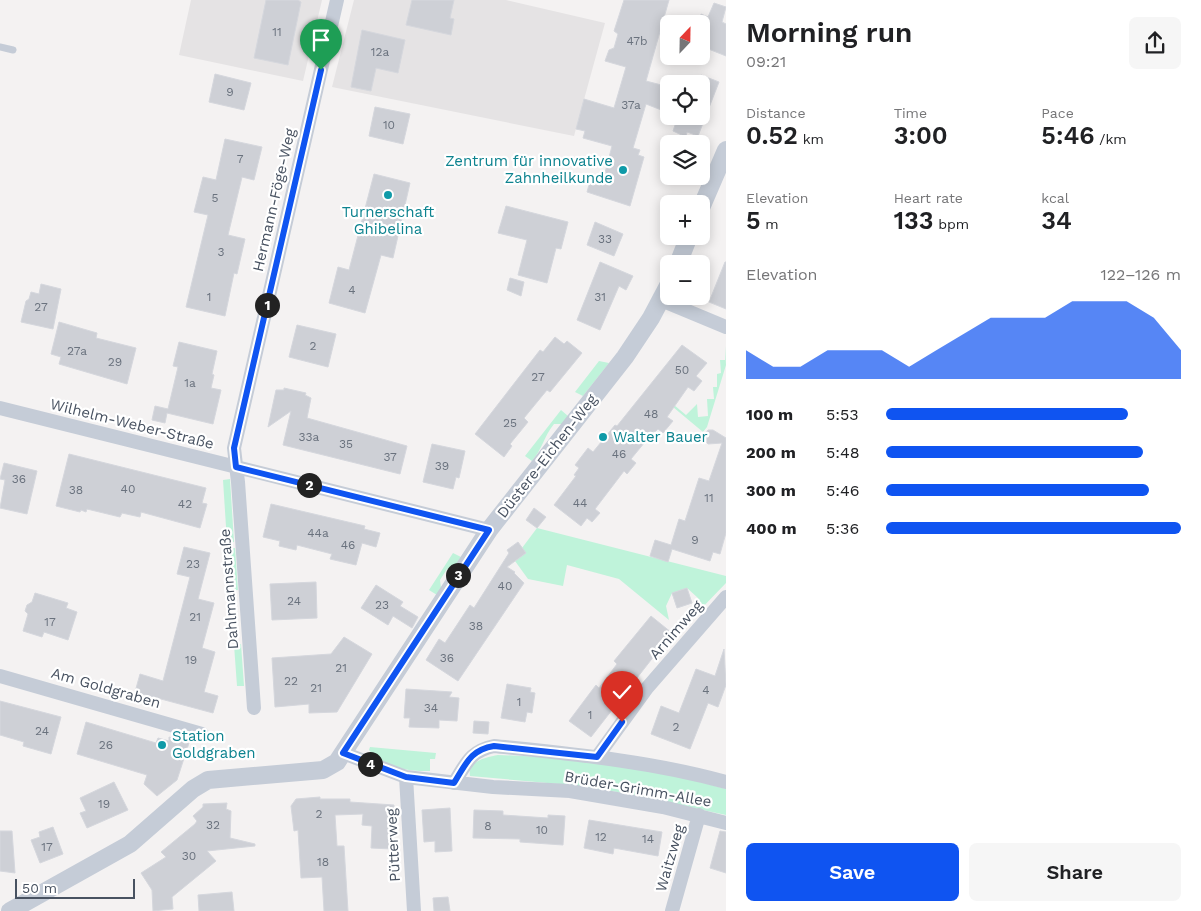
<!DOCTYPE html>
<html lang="en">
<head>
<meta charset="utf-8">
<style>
  body { margin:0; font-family:"Work Sans",sans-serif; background:#f6f6f6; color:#202124; height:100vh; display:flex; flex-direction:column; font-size:19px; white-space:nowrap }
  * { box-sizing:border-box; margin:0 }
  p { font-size:16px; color:#757577 }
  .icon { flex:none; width:28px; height:28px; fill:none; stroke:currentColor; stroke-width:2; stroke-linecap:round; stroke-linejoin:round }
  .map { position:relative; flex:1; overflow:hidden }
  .panel { display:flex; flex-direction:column; background:#fff; width:475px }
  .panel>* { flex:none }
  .needle { width:32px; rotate:22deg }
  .tools { position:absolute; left:660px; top:15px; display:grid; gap:10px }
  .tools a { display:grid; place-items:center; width:50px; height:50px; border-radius:8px; background:#fff; box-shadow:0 2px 12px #0003; font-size:25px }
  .scale { position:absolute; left:15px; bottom:12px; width:120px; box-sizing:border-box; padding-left:5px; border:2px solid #485261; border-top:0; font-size:14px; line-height:18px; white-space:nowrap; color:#485261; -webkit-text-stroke:4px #fff; paint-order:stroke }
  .pin { position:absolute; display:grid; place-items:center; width:42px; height:42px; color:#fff; margin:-51px -21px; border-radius:50% 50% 50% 0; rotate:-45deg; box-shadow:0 0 5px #0007 }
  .pin .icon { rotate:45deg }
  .km { position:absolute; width:25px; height:25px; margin:-12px; border-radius:50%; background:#222; color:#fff; font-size:14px; line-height:25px; text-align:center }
  .round { display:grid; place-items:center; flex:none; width:52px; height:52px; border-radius:8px; background:#f6f6f6 }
  .summary { display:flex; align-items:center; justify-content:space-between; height:85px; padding:0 20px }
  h1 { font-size:28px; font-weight:600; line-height:38px }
  .stats { display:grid; grid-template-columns:repeat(3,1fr); gap:8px; height:85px; padding:5px 20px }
  .stats div { display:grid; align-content:center }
  .stats b { font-size:25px; font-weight:600 }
  .stats small { font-size:14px; font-weight:400 }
  .stats p { font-size:14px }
  .chart { height:140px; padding:10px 20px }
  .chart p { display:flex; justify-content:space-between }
  .chart svg { width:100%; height:90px; margin-top:5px; fill:#0f54f1; opacity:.7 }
  .primary-button { display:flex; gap:10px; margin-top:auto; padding:10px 20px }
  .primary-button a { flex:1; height:58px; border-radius:8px; background:#0f54f1; color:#fff; font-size:20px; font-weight:600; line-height:58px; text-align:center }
  .primary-button a+a { background:#f6f6f6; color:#202124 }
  ul { padding:0 20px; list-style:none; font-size:16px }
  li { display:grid; grid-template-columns:80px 60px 1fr; align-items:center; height:38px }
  li i { height:12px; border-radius:6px; background:#0f54f1 }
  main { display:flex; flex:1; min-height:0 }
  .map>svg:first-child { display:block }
  .education { fill:#e5e3e4 }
  .green { fill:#bff3da }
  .building { fill:#ced0d6; stroke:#d5d7dd }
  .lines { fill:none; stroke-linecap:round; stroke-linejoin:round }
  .service { stroke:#c5ccd7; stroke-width:7 }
  .minor { stroke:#c5ccd7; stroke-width:14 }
  .tertiary { stroke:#c5ccd7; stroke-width:18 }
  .route-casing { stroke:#fff; stroke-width:10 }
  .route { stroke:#0f54f1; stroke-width:6 }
  .culture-dot { fill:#0f9aa8; stroke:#fff; stroke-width:2 }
  .labels { text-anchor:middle; stroke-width:4.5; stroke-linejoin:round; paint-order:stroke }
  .number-label { font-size:12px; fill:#6a727e }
  .culture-label { font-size:15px; fill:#0d838f; stroke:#fff; text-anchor:start }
  .street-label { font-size:15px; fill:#485261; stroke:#fff }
</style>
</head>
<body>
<main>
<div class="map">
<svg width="726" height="911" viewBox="0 0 726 911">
  <rect width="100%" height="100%" fill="#f4f2f2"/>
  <path class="education" d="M 191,0 L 322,0 L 303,81 L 179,55 Z
    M 354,0 L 506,0 L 605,23 L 574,136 L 332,87 Z"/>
  <path class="green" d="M 725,346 L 726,365 L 707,427 L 703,432 L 673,407 L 674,405 L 686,415 L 697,404 L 698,417 L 708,416 L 707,399 L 714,399 L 713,387 L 717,387 L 717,374 L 721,373 L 720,360 L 725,360 Z
    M 599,361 L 609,363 L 583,396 L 575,392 Z
    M 561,410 L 568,416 L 562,424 L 554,424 C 543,438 543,448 532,461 L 525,456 Z
    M 230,479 L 234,542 L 227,542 L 223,480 Z
    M 537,528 L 726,576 L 726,583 L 698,612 L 698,598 L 687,588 L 672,593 L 666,606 L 669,620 L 619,579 L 567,565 L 563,586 L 528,579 L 515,561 L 526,553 L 522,548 Z
    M 235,548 L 238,590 L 230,591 L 228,549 Z
    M 453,553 L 461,557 L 454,568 L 447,569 L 440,580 L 441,588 L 437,595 L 429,590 Z
    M 241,644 L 244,686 L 237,686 L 234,645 Z
    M 370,747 L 436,753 L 435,759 L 430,759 L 430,771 C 409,772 382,767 369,750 Z
    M 498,755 C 574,757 653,768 726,789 L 726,815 L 624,793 L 570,785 L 470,776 C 467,761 487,757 498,755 Z"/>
  <path class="building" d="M 266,0 L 298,0 L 301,2 L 288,65 L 254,58 Z
    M 412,0 L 454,0 L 450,18 L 454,19 L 451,35 L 406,25 Z
    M 624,0 L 669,0 L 646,81 L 669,87 L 669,113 L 646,104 L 633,148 L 640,150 L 638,155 L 644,157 L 630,206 L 587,192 L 590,181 L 602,184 L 612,146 L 583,138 L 585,131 L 576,129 L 584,99 L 614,108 L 626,67 L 605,61 L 609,50 L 614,48 L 618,34 L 614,31 Z
    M 714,3 L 726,7 L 722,22 L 726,24 L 726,56 L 701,46 L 701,14 L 708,17 Z
    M 362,30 L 405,40 L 398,73 L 376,68 L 371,91 L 351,87 Z
    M 215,74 L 251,83 L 244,110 L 209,102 Z
    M 701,75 L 719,82 L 698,136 L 687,132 L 686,137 L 673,131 L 678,116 L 701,116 Z
    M 375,107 L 410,114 L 403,144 L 369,136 Z
    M 225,139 L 262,147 L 254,180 L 242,177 L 228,235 L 245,239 L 237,274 L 234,273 L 225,316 L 186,307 L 208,215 L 194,212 L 203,177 L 216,180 Z
    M 374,174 L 410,183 L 393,258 L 381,255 L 365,313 L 329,303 L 338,267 L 349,270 Z
    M 506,206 L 568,222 L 561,249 L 556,248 L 547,283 L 518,275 L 527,240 L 498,233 Z
    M 595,222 L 623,234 L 614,256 L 587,245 Z
    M 600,262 L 633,276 L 626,290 L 619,286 L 600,330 L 577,320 Z
    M 725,262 L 726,262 L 726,309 L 709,302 Z
    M 510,278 L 524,282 L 521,296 L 507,290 Z
    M 41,284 L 61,289 L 53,329 L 21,322 L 26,301 L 29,299 L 31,292 L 39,294 Z
    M 59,322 L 97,333 L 96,338 L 136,348 L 127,384 L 59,364 L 61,357 L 51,354 Z
    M 297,325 L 336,334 L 328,367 L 289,357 Z
    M 555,337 L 564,344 L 567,341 L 582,353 L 550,392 L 547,390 L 524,418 L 528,422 L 510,444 L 512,446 L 504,457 L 475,434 L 540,350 L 543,352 Z
    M 179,342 L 217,351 L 212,374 L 214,375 L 211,388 L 221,390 L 213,424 L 167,413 L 165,423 L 152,420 L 155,406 L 168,409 L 178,367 L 173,366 Z
    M 682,345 L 707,363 L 696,376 L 702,381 L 694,391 L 688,387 L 667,417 L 673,421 L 663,433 L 658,429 L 655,432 L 654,431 L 631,459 L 636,463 L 627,474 L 624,471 L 595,509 L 600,513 L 592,522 L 587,518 L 581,526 L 554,505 L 576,476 L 574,475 L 579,468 L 575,465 L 588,448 L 593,452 L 615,425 L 617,426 Z
    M 284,388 L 306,393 L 305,395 L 311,398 L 307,418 L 407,446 L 400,474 L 283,445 L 291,411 L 268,427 L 276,390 L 284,390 Z
    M 708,430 L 713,430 L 726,438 L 726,533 L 720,554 L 713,552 L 710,561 L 672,549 L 668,562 L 650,556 L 655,540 L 671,545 L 679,519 L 685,521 L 699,478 L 709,481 L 722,443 L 708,444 L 704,440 L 704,435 Z
    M 432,444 L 465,451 L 459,478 L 456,477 L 453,489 L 423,482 Z
    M 69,454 L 206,488 L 202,503 L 207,504 L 200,528 L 141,512 L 140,517 L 122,513 L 120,517 L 87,509 L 86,512 L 81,510 L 80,512 L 56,506 Z
    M 4,463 L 37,471 L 27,514 L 0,508 L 5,480 L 0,479 Z
    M 271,504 L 365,526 L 364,529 L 380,533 L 376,547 L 362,543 L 356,565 L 330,559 L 332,554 L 297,545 L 296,550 L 279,546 L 280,541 L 263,537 Z
    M 534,508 L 546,517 L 537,528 L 526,520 Z
    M 518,542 L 526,553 L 507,567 L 515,572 L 514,573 L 524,583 L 458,681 L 426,660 L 439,639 L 445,643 L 470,605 L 474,608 L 509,553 L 507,550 Z
    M 184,547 L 210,553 L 198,599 L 214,603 L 202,648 L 215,652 L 204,692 L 218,696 L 213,713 L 135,692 L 140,674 L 163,681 L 190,577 L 177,574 Z
    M 316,582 L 317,618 L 272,620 L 270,584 Z
    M 376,585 L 403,602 L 400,606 L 418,617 L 412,628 L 393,616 L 388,625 L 361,608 Z
    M 687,588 L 692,603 L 677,608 L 672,593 Z
    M 35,593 L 68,603 L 66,608 L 77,612 L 68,640 L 44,632 L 42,637 L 23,631 L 28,614 L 25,611 L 27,605 L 32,602 Z
    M 651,616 L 672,633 L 591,737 L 569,721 L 596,685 L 599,688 L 617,664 L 614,661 Z
    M 344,637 L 372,654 L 337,712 L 309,713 L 309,704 L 275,707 L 272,658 L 331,654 Z
    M 724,649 L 726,685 L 718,707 L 708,703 L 690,749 L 651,734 L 661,706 L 679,713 L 696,669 L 715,676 Z
    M 507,684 L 531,688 L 530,692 L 535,693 L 532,713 L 527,712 L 525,722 L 501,718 Z
    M 406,689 L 452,692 L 449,697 L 459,698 L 457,721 L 439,720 L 439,728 L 409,727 L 410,718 L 404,718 Z
    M 0,701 L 61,717 L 51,754 L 23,746 L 24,742 L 0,735 Z
    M 474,721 L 489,722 L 488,734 L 473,733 Z
    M 86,722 L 156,743 L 158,738 L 169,741 L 169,737 L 189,743 L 177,780 L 157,796 L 144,784 L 147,775 L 77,754 Z
    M 114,782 L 128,810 L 87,828 L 80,813 L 86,811 L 80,798 Z
    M 320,797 L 320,799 L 350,799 L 350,802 L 394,805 L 392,849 L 371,848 L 372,826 L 362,825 L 363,814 L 335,815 L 337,846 L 344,846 L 348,911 L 324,911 L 322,877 L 301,878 L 298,830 L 294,831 L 291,806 L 296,799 Z
    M 227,803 L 226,809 L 231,811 L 230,838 L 255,844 L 255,846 L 207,851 L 216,861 L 172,897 L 173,909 L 153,911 L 152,890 L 141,873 L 166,857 L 161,852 L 195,824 L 197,821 L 193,816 L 203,807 L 203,804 Z
    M 450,808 L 452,851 L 435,852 L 435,841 L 424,842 L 422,810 Z
    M 474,810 L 503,811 L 503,815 L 548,818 L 548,815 L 565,816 L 563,845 L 520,842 L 520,839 L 473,838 Z
    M 589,820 L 662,832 L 658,856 L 614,848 L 613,854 L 584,848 Z
    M 53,827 L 63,854 L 40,863 L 31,840 L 40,837 L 39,832 Z
    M 0,831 L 12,831 L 15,873 L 0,871 Z
    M 720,831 L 726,832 L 726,873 L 710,868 Z
    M 232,892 L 234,911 L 199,911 L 198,895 Z
    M 448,897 L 450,911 L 434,911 L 433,898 Z"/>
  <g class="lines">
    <path class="service" d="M 0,47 L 13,50"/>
    <path class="minor" d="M 661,300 L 726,327
      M 0,408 L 489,530
      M 0,676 L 202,734
      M 254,708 L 238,482 L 234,448 L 337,0
      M 343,753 L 406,777 L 493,787 L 570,791 L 663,807 L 726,823
      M 597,757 L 647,688 L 726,597
      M 406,777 L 414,911
      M 454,783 C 466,764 470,751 494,746 C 572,754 650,761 726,782
      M 672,911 L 699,815"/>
    <path class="tertiary" d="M 701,208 L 726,150
      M 678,264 L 689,236
      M 10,911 L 130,844 L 193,789 L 208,780 L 323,770 L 337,762 L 489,530 L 625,357 L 651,318 L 669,284"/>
  </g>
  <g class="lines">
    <g class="route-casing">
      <path id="route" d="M 321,70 L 234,448 L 236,467 L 489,530 L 343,753 L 406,777 L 454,783 C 466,764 470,750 494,746 L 597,757 L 622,722"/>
    </g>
    <use href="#route" class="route"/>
  </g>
  <g class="culture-dot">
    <circle cx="623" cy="170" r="5"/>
    <circle cx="388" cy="195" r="5"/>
    <circle cx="603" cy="437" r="5"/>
    <circle cx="162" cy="745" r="5"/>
  </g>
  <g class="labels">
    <g class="number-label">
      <text x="277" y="36">11</text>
      <text x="637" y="45">47b</text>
      <text x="380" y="56">12a</text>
      <text x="230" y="96">9</text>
      <text x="631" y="109">37a</text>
      <text x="389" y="129">10</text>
      <text x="240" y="163">7</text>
      <text x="215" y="202">5</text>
      <text x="605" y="243">33</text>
      <text x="221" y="256">3</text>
      <text x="352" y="294">4</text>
      <text x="209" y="301">1</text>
      <text x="600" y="301">31</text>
      <text x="41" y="311">27</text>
      <text x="313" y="350">2</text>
      <text x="77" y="355">27a</text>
      <text x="115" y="366">29</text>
      <text x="682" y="374">50</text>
      <text x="538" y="381">27</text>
      <text x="190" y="387">1a</text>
      <text x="651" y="418">48</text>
      <text x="510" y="427">25</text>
      <text x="309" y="441">33a</text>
      <text x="346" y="448">35</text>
      <text x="619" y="458">46</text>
      <text x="390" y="461">37</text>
      <text x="442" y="470">39</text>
      <text x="19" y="483">36</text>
      <text x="128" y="493">40</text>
      <text x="76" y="494">38</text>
      <text x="709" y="502">11</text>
      <text x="580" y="507">44</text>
      <text x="185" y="508">42</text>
      <text x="318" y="537">44a</text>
      <text x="695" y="544">9</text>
      <text x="348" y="549">46</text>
      <text x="193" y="568">23</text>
      <text x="505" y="590">40</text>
      <text x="294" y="605">24</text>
      <text x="382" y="609">23</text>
      <text x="195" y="621">21</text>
      <text x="50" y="626">17</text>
      <text x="476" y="630">38</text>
      <text x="447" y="662">36</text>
      <text x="191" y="664">19</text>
      <text x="341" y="672">21</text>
      <text x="291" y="685">22</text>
      <text x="316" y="692">21</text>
      <text x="706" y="694">4</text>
      <text x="519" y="706">1</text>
      <text x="431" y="712">34</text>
      <text x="590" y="719">1</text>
      <text x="676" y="731">2</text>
      <text x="42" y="735">24</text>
      <text x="106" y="749">26</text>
      <text x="104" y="808">19</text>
      <text x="319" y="818">2</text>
      <text x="213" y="829">32</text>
      <text x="488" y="830">8</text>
      <text x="542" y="834">10</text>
      <text x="601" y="841">12</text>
      <text x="648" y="843">14</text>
      <text x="47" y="851">17</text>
      <text x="189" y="860">30</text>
      <text x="323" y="866">18</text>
    </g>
    <g class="culture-label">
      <text x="613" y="166" text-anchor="end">Zentrum für innovative<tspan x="613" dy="17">Zahnheilkunde</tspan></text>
      <text x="388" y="217" text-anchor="middle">Turnerschaft<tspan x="388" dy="17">Ghibelina</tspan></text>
      <text x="613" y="442">Walter Bauer</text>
      <text x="172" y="741">Station<tspan x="172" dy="17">Goldgraben</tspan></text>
    </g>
    <g class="street-label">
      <text transform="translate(274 200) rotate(-77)" y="5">Hermann-Föge-Weg</text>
      <text transform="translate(132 424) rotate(14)" y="5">Wilhelm-Weber-Straße</text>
      <text transform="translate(547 456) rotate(-52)" y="5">Düstere-Eichen-Weg</text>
      <text transform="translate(229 589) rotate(-94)" y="5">Dahlmannstraße</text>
      <text transform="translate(676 630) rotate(-49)" y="5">Arnimweg</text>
      <text transform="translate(106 688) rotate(16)" y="5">Am Goldgraben</text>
      <text transform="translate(638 789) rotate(10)" y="5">Brüder-Grimm-Allee</text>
      <text transform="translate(393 845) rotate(-93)" y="5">Pütterweg</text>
      <text transform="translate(670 858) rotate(-74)" y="5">Waitzweg</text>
    </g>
  </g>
</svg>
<div class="tools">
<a><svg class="needle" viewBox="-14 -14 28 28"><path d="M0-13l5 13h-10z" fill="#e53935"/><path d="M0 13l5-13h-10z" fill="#757577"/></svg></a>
<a><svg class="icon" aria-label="locate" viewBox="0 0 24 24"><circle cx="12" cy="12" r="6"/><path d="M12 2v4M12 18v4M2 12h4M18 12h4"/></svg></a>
<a><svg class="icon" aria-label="layers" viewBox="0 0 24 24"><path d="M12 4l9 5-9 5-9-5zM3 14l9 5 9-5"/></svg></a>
<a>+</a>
<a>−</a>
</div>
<div class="scale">50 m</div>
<div class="pin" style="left:321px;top:70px;background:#1e9e55"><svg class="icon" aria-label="arrive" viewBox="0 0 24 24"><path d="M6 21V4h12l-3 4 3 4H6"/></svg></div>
<div class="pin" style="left:622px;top:722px;background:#d93025"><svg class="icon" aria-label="check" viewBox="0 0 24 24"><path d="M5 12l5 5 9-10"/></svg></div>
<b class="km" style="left:267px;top:305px">1</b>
<b class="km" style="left:309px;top:485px">2</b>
<b class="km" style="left:458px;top:575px">3</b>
<b class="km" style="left:370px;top:764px">4</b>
</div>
<section class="panel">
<div class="summary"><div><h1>Morning run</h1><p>09:21</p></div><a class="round"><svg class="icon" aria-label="share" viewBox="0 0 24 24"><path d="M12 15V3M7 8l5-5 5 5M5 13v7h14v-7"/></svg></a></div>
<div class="stats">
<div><p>Distance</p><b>0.52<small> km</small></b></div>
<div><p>Time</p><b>3:00</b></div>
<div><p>Pace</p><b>5:46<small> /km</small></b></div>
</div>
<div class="stats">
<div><p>Elevation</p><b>5<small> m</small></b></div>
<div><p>Heart rate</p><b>133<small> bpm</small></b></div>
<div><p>kcal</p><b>34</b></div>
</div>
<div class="chart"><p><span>Elevation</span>122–126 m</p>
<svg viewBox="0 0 160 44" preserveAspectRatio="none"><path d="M0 44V30L10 38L20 38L30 30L40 30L50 30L60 38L70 30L80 22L90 14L100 14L110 14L120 6L130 6L140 6L150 14L160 30V44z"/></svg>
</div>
<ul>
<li><b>100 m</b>5:53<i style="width:82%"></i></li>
<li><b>200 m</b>5:48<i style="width:87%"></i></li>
<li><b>300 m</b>5:46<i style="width:89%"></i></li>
<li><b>400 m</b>5:36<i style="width:100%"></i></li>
</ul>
<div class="primary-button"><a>Save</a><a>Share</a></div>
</section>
</main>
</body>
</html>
